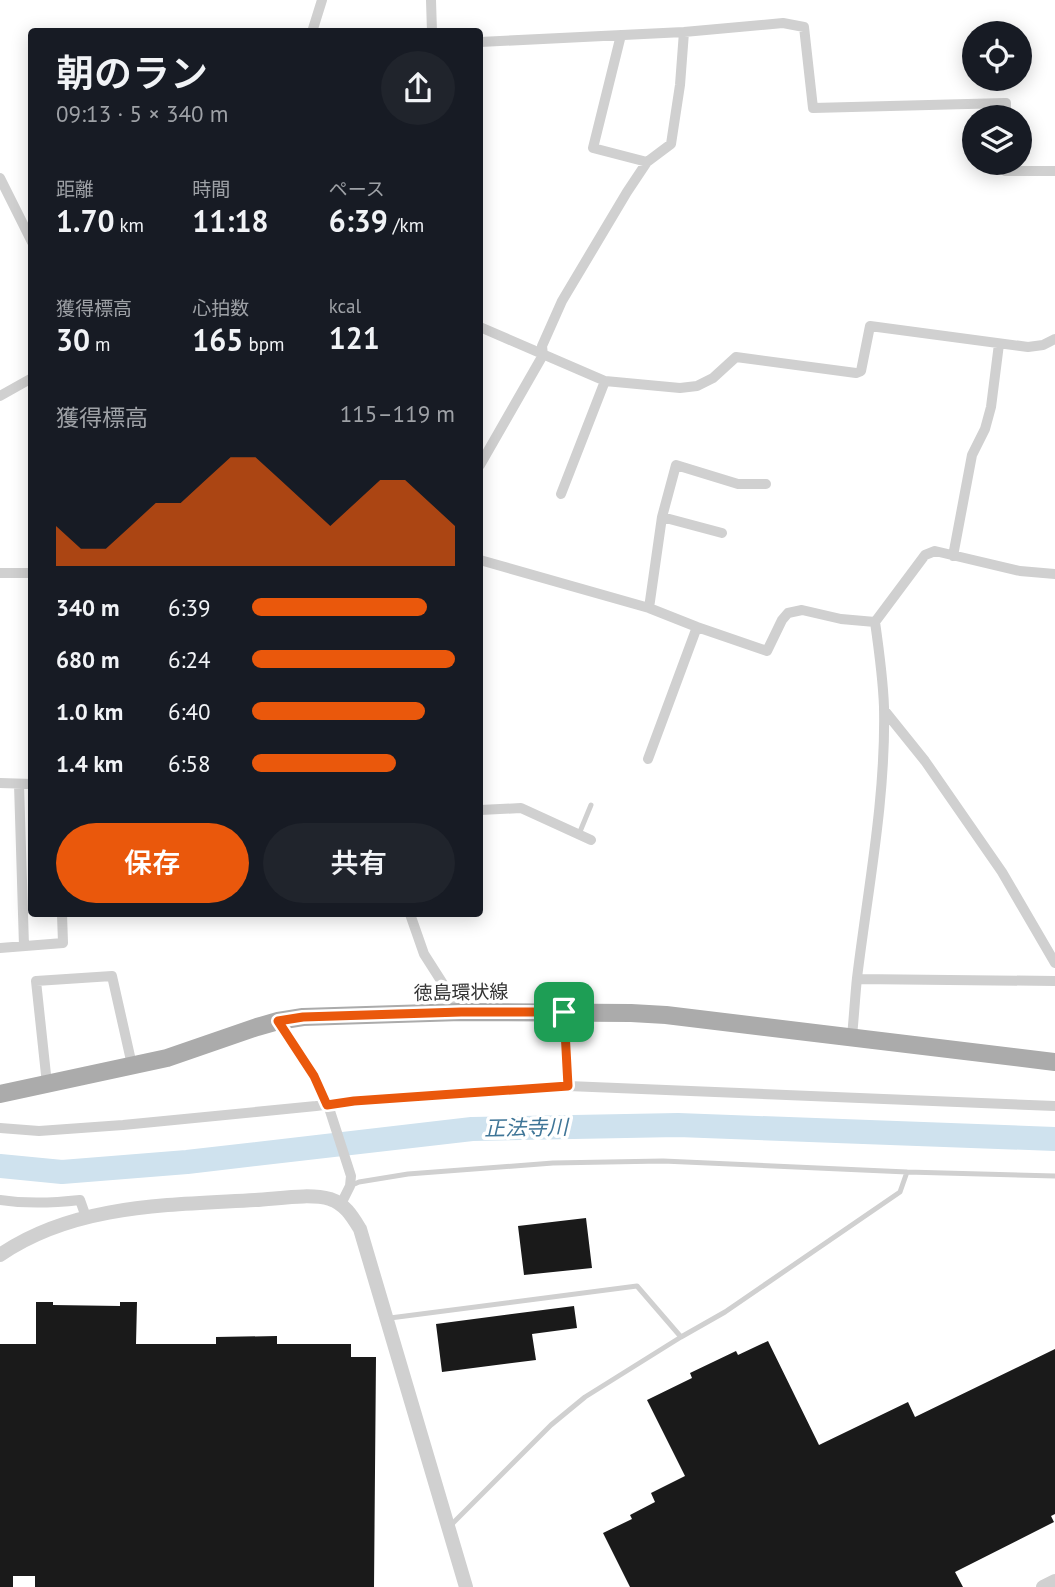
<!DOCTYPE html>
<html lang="ja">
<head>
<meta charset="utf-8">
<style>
  body { margin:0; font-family:"PT Sans","Noto Sans JP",sans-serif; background:#20242c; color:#f1f3f6; height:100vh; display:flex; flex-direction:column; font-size:26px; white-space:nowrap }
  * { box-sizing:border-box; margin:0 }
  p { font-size:23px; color:#9ea1a6 }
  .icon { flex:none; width:38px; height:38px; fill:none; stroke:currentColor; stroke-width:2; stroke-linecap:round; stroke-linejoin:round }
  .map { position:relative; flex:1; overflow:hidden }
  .drawer { position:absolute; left:28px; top:28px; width:455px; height:889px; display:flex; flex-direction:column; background:#171b24; border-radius:7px; box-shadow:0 4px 18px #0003 }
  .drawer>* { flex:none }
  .tools { position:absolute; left:962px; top:21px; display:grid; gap:14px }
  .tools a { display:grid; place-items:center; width:70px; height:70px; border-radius:50%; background:#171b24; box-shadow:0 4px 18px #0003; font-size:35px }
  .pin { position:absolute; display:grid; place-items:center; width:60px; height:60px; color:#fff; margin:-30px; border-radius:14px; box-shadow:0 4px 10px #0006 }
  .round { display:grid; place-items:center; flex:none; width:74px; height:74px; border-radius:37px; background:#20242c }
  .head { display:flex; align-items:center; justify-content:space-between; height:119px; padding:0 28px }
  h1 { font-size:38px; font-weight:600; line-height:52px }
  .figures { display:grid; grid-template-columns:repeat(3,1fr); gap:10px; height:119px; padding:7px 28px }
  .figures div { display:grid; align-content:center }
  .figures b { font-size:30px; font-weight:600 }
  .figures small { font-size:19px; font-weight:400 }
  .figures p { font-size:19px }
  .chart { height:196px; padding:14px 28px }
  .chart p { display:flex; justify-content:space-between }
  .chart svg { width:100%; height:126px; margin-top:7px; fill:#ea580c; opacity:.7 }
  .cta { display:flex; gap:14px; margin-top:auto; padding:14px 28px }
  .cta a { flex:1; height:80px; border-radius:42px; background:#ea580c; color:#fff; font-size:28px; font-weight:600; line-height:80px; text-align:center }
  .cta a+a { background:#20242c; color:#f1f3f6 }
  ul { padding:0 28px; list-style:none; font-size:23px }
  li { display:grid; grid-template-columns:112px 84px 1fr; align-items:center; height:52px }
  li i { height:18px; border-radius:9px; background:#ea580c }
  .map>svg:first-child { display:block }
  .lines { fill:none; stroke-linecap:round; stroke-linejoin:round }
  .river { stroke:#cfe2ee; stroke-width:24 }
  .building { fill:#1a1a1a }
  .service { stroke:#d0d0d0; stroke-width:5 }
  .minor { stroke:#d0d0d0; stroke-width:10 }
  .tertiary { stroke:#d0d0d0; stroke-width:14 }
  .primary { stroke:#ababab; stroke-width:18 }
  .route-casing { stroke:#fff; stroke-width:14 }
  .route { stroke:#ea580c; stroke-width:9 }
  .labels { text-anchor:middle; stroke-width:7; stroke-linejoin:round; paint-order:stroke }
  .street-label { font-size:19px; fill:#333; stroke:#fff }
  .water-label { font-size:21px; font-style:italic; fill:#3f7597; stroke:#fff }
</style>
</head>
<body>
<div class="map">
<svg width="1055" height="1587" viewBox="0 0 1055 1587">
  <rect width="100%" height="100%" fill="#fff"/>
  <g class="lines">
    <path class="river" d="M 0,1166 L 62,1172 L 187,1162 L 472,1129 L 678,1125 L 1055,1139"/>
  </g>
  <path class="building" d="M 586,1218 L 592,1268 L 524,1275 L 518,1226 Z
    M 36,1302 L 53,1302 L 53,1305 L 120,1306 L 120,1302 L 137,1302 L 136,1344 L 216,1344 L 216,1337 L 277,1336 L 277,1344 L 351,1344 L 351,1357 L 376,1357 L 374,1587 L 35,1587 L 35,1576 L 13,1576 L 13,1587 L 0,1587 L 0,1344 L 36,1344 Z
    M 574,1306 L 577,1328 L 532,1334 L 536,1360 L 442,1372 L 436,1324 Z
    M 768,1341 L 819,1445 L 908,1402 L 915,1417 L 1055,1349 L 1055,1514 L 1051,1516 L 1054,1522 L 955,1572 L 963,1587 L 630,1587 L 603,1533 L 632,1519 L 630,1515 L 655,1502 L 651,1493 L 685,1476 L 647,1400 L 692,1378 L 690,1373 L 736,1351 L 738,1355 Z"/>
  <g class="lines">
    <path class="service" d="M 579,834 L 591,805
      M 350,1186 L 359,1182 L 408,1174 L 553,1163 L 663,1161 L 907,1172
      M 390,1318 L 637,1286 L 681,1337 L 725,1312 L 900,1192 L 907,1172 L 1055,1176
      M 451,1525 L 551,1425 L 585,1397 L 681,1337"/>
    <path class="minor" d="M 431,0 L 432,32
      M 312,32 L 322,0
      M 621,35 L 593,148 L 647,162
      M 480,42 L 684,32 L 783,23 L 804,27 L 813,108 L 1006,103 L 1006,117
      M 1005,163 L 1005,171 L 1055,171
      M 0,178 L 32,242
      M 480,327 L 605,381 L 680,388 L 697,386 L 713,378 L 736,357 L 856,373 L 861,371 L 870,326 L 1028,347 L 1043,345 L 1055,339
      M 0,396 L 32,378
      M 480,465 L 543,355 L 542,346 L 562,301 L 627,192 L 647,162 L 671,144 L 680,85 L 684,32
      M 561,494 L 605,381
      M 662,517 L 722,533
      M 953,556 L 972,455 L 985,429 L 991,407 L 999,344
      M 480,560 L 649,608 L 697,627 L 767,651 L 782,620 L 788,613 L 802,610 L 841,619 L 875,622
      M 0,573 L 32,573
      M 649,608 L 662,517 L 676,465 L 738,484 L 766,484
      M 884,710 L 925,761 L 1002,872 L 1055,963
      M 648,759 L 697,627
      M 0,783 L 32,784
      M 19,784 L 24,946
      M 480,810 L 521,808 L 591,840
      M 410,914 L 424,954 L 461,1012
      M 0,948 L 63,943 L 62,914
      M 857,979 L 1055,981
      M 564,1012 L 568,1086
      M 278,1021 L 314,1076 L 327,1105
      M 852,1036 C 854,1017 855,997 857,978 C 868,888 886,798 884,707 C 883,678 879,650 875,622 L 925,555 L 935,551 L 1020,571 L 1055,574
      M 47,1084 L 36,981 L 112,976 L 132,1065
      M 330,1111 L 351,1176 L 350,1186 L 341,1204
      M 0,1128 L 39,1131 L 123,1125 L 316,1106 L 354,1101 L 568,1086 L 1055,1106
      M 0,1200 C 26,1204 53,1203 80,1200 L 86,1217"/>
    <path class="tertiary" d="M 0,1255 C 74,1204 168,1205 255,1200 C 277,1199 309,1193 330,1199 C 345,1204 352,1216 360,1229 L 466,1587
      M 1043,1587 L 1055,1581"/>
    <path class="primary" d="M 0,1094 L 167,1058 L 257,1027 L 278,1021 L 303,1017 L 461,1012 L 631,1013 L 666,1015 L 1055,1062"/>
  </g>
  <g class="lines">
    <g class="route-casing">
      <path id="route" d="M 461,1012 L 564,1012 L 568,1086 L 354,1101 L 327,1105 L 314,1076 L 278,1021 L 303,1017 Z"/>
    </g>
    <use href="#route" class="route"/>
  </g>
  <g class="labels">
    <g class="street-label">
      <text transform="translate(461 992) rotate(-1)" y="7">徳島環状線</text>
    </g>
    <g class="water-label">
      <text transform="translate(526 1128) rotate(-1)" y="7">正法寺川</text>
    </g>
  </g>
</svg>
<div class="tools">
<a><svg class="icon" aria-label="locate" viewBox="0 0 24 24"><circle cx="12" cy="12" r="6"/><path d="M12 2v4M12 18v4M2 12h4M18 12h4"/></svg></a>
<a><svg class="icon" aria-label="layers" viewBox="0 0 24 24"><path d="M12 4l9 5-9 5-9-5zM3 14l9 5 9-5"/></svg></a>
</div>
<div class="pin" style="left:564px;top:1012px;background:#1e9e55"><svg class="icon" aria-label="arrive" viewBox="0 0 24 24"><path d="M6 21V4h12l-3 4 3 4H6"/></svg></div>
<section class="drawer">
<div class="head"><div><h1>朝のラン</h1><p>09:13 · 5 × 340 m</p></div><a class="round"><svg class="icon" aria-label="share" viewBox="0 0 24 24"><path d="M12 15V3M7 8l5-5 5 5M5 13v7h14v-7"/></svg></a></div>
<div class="figures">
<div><p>距離</p><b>1.70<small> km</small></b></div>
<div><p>時間</p><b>11:18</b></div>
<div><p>ペース</p><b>6:39<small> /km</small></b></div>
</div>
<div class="figures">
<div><p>獲得標高</p><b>30<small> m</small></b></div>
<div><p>心拍数</p><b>165<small> bpm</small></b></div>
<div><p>kcal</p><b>121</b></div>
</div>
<div class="chart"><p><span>獲得標高</span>115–119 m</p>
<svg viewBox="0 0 160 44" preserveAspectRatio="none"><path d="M0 44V30L10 38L20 38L30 30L40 22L50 22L60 14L70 6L80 6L90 14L100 22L110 30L120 22L130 14L140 14L150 22L160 30V44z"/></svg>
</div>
<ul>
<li><b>340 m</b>6:39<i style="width:86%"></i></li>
<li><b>680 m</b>6:24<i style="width:100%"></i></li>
<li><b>1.0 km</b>6:40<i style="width:85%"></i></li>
<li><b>1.4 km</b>6:58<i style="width:71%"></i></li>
</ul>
<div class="cta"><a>保存</a><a>共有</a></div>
</section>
</div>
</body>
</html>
